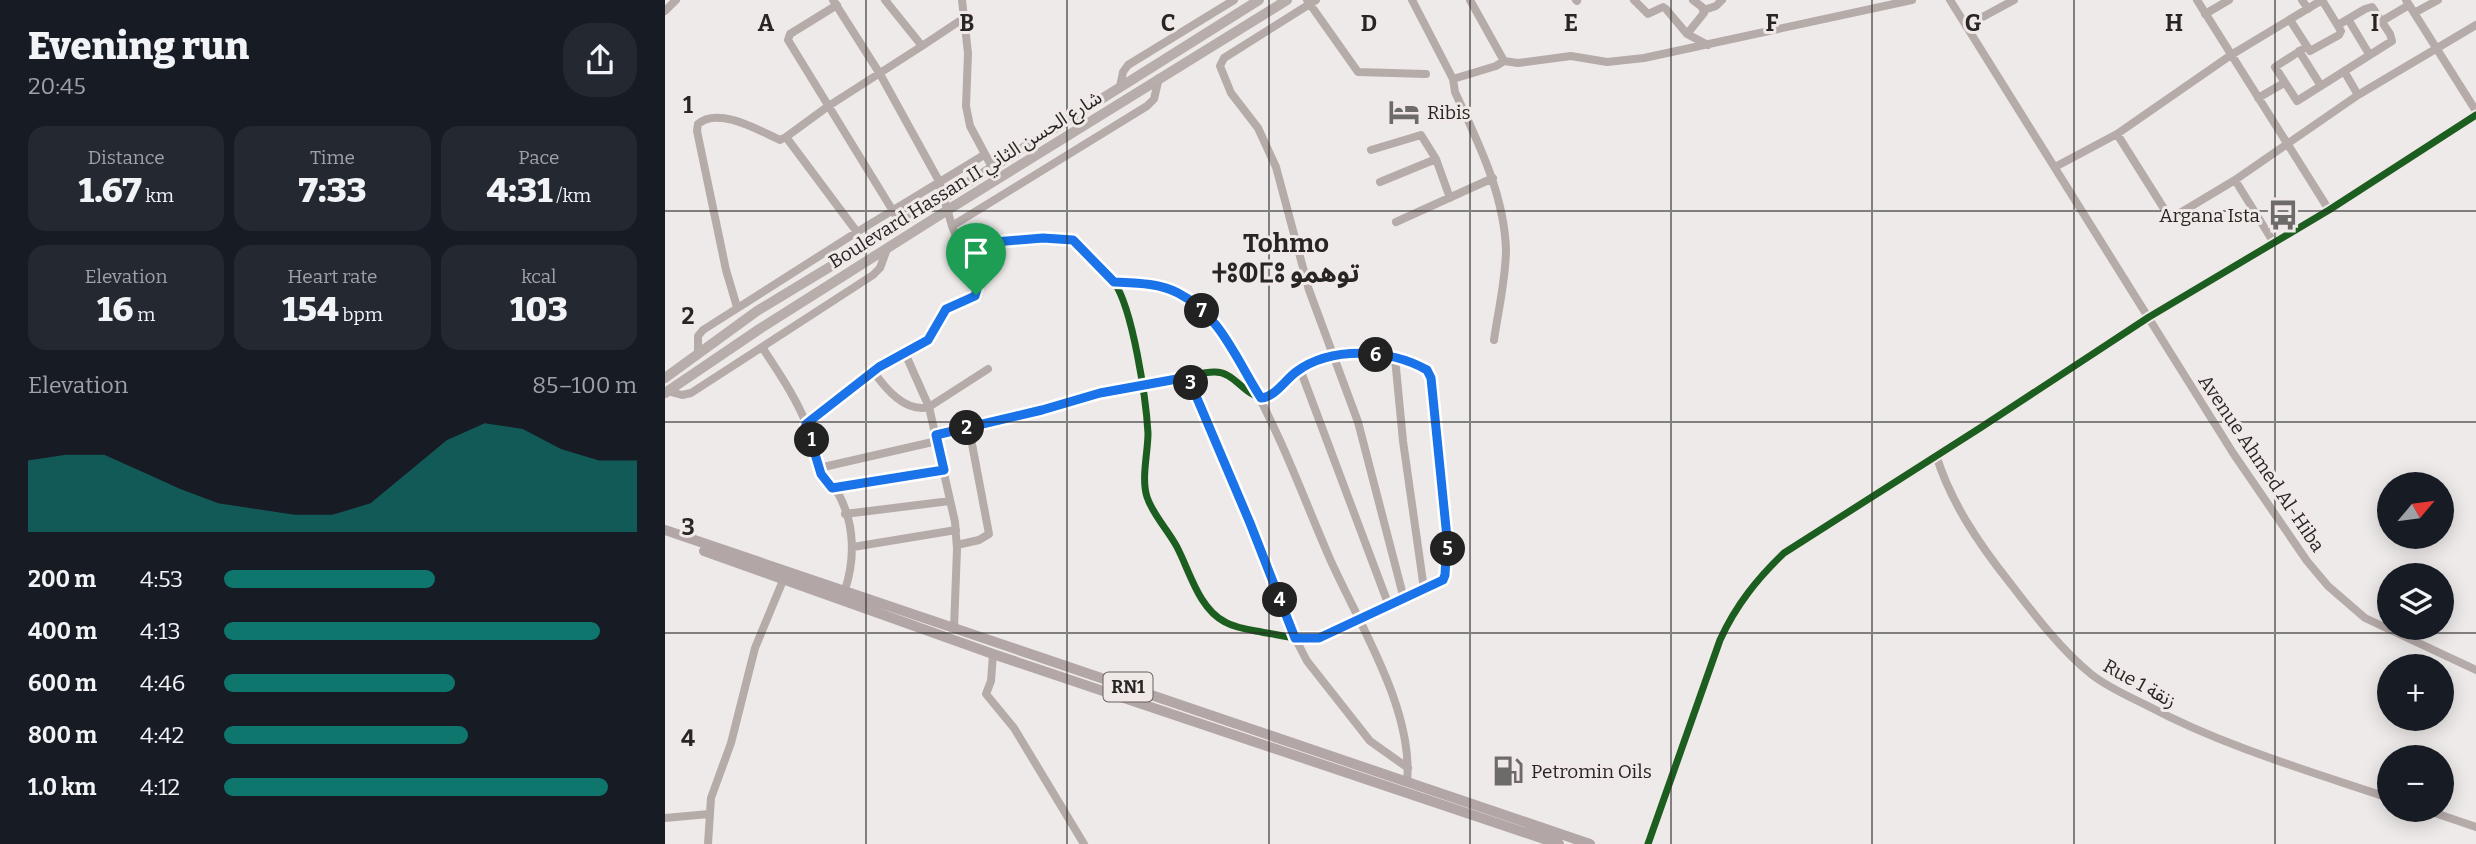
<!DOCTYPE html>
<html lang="en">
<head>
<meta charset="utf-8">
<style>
  body { margin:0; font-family:Bitter,"Noto Sans Arabic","Noto Sans Tifinagh",serif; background:#242831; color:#f1f3f6; height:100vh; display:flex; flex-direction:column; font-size:26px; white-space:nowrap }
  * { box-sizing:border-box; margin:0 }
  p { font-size:23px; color:#9ea1a6 }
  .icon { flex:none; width:38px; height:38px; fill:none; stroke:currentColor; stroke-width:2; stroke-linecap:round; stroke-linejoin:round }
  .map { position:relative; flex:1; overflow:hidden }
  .details { display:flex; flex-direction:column; background:#171b24; width:665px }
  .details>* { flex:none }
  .needle { width:46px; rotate:61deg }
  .tools { position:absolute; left:1712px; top:472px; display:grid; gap:14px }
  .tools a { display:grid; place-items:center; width:77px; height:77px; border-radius:50%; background:#171b24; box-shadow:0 4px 18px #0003; font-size:35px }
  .pin { position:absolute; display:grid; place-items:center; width:60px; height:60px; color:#fff; margin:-72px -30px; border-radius:50% 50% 50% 0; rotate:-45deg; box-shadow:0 0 7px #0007 }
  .pin .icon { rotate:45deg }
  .km { position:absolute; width:35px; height:35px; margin:-18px; border-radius:50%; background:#222; color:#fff; font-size:19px; line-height:35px; text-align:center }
  .round { display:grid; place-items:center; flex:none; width:74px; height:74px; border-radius:28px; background:#242831 }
  .head { display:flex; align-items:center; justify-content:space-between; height:119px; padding:0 28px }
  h1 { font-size:38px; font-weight:800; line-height:52px }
  .stats { display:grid; grid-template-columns:repeat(3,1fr); gap:10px; height:119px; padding:7px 28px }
  .stats div { display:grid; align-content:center; border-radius:18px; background:#242831; text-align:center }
  .stats b { font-size:35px; font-weight:800 }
  .stats small { font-size:19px; font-weight:400 }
  .stats p { font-size:19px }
  .chart { height:196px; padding:14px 28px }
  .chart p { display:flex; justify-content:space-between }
  .chart svg { width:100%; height:126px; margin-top:7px; fill:#0f766e; opacity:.7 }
  ul { padding:0 28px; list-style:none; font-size:23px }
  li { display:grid; grid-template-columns:112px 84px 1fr; align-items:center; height:52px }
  li i { height:18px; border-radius:9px; background:#0f766e }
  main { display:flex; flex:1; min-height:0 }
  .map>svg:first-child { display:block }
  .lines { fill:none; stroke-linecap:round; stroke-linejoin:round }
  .minor { stroke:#b5aba9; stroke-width:8 }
  .major { stroke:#b7aeab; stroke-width:10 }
  .highway { stroke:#b2a7a6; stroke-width:10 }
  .cycleway-casing { stroke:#f0e9e8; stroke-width:11 }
  .cycleway { stroke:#1b5e20; stroke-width:7 }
  .route-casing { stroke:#fff; stroke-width:14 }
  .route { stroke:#1a73e8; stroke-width:9 }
  .grid { fill:none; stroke:#282625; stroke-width:2; stroke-opacity:0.55 }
  .labels { text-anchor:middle; stroke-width:6; stroke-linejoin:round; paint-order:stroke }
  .shield { fill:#f0e9e8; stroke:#646060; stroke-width:2 }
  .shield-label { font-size:18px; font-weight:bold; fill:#282625 }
  .poi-label { font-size:19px; fill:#282625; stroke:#f0e9e8; text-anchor:start }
  .street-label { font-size:19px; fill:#282625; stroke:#f0e9e8 }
  .district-label { font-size:26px; font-weight:bold; fill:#282625; stroke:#f0e9e8 }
  .grid-label { font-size:23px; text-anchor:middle; font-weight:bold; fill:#282625; stroke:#f0e9e8; stroke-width:6; stroke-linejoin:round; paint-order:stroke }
</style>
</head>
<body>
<main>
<section class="details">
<div class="head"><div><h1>Evening run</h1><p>20:45</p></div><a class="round"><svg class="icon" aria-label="share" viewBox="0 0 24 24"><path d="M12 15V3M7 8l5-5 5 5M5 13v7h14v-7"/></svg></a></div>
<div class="stats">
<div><p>Distance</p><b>1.67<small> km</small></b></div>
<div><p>Time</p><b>7:33</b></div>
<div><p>Pace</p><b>4:31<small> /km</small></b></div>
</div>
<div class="stats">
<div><p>Elevation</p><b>16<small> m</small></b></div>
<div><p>Heart rate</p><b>154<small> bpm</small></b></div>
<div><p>kcal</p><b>103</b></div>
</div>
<div class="chart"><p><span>Elevation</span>85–100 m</p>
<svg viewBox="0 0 160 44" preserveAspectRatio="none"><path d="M0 44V19L10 17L20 17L30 23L40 29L50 34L60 36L70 38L80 38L90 34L100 23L110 12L120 6L130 8L140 15L150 19L160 19V44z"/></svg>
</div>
<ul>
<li><b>200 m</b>4:53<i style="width:51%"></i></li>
<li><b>400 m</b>4:13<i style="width:91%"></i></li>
<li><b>600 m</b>4:46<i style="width:56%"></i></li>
<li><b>800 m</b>4:42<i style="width:59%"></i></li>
<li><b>1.0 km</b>4:12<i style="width:93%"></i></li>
</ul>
</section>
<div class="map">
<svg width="1811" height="844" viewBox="0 0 1811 844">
  <rect width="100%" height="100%" fill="#eeeaea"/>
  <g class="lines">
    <path class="minor" d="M 168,0 L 215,74 L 274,181 L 287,226 L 312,288 L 312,292 L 308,298 L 281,309 L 266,337 L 239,351 L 264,407 L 290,522 L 292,549 L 289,628
      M 297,0 L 303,53 L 301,106 L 305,126 L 327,167
      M 642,0 L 693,72 L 761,74
      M 651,0 L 559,58 L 555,66 L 566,93 L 593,128 L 611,167 L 644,290 L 693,422 L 739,599
      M 747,0 L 788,79 L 790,92 C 813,142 839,194 841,249 C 841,279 833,311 829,340
      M 911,0 L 912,1
      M 969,0 L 983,14 L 998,7 L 1001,9 L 1022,34 L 1043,45
      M 1285,0 L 1568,453 L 1642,561 L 1663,586 L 1700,618 L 1811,670
      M 1532,0 L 1664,210
      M 1637,0 L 1643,9
      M 1741,0 L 1811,111
      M 172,5 L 125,34 L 123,40 L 236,224
      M 1039,10 L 1051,6 L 1057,0
      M 0,11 L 11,0
      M 1749,13 L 1773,0
      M 1540,14 L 1564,0
      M 1683,19 L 1704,54
      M 1625,20 L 1645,51 L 1674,35 L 1676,31 L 1657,0
      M 1717,21 L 1744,5
      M 1301,26 L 1349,0
      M 1022,34 L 1039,13 L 1037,7 L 1028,0
      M 257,46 L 299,18
      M 1641,47 L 1610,67 L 1632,101 L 1727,41 L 1725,34 L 1707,7 L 1700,9 L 1673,25
      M 1634,51 L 1656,86
      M 839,61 L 853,63 L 906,56 L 942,62 L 979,58 L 1247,0
      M 1679,71 L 1693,95
      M 788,79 L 831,66 L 839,61 L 805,0
      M 455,87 L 458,72 L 463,65 L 569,0
      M 1593,98 L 1619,83
      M 1452,134 L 1503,215 L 1510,216 L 1570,180 L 1693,95 L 1811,25
      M 706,150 L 756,135 L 771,159 L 785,198
      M 1390,167 L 1452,134 L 1566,55 L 1657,0
      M 1570,180 L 1609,243
      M 715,182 L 771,159
      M 731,222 L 828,178
      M 287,226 L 482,106 L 489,99 L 494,78
      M 192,232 L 121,137 L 162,107 L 257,46 L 220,0
      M 449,282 C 477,283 507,285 529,304 C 554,325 570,352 585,380 C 617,438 639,499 665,559 C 694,624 749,710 742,782
      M 72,307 L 61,270 L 32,131 L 33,124 C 53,106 95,131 115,140 L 121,137
      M 97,347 C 114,373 132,399 143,428 C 148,443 149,460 156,475 C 160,483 169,487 174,495 C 190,525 190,559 180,590
      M 33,353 L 33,336 L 38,330 L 192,232 L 319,155
      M 730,358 L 738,441 L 759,589
      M 635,369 L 724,606
      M 208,371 C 220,388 240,413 264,407 L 323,369
      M 523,377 L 585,523 L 630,638 L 642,661 L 705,741 L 743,768
      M 2,391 L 17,395 L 26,393 L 208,275 L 215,268 L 222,249
      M 141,424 L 214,367 L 239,351
      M 270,435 C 344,419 416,397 491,383 C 509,379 530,373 549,372 C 570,371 579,397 600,398 C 612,392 621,378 633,370 C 662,351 700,349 732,359 C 744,363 759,365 766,375 L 782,538 L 780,578 L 774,583 L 655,638 C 637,641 619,636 602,633 C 588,630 572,629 560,622 C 534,609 525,572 512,547 C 503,530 488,515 482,497 C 476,478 483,453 483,433 C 481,399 468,309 449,282 C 439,267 421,253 408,240 C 372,231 331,246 294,245
      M 1271,455 C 1286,503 1314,544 1345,583 C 1368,613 1396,650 1426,674 C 1442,687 1463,696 1481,705 C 1558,746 1641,770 1724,798
      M 154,468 L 272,441
      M 167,488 L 279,469
      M 180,514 L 285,501
      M 292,545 L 314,540 L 324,534 L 304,428
      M 188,547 L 291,530
      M 328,654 L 326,681 L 321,694 L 349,728 L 419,844
      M 1761,810 L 1811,827
      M 0,818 L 44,814
      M 43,844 L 46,798 L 66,743 L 90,648 L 119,578
      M 983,844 L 1055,640 C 1071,605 1092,579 1119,553 L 1315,428 L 1484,317 L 1664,210 L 1811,115"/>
    <path class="major" d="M 0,378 L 92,311 L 277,199 L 594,0
      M 0,393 L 96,328 L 281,211 L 622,0"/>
    <path class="highway" d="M 0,530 L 925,844
      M 39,551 L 328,654 L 894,844"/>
    <g class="cycleway-casing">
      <path id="cycleway" d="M 270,435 C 344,419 416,397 491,383 C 509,379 530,373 549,372 C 570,371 579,397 600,398 C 612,392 621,378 633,370 C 662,351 700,349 732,359 C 744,363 759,365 766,375 L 782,538 L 780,578 L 774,583 L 655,638 C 637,641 619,636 602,633 C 588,630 572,629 560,622 C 534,609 525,572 512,547 C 503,530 488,515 482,497 C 476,478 483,453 483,433 C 481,399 468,309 449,282 C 439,267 421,253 408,240 C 372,231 331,246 294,245
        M 983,844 L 1055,640 C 1071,605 1092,579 1119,553 L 1315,428 L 1484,317 L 1664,210 L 1811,115"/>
    </g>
    <use href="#cycleway" class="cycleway"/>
  </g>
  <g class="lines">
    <g class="route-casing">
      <path id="route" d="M 378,238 L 408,240 L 449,282 C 470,283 494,283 513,293 C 555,314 572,361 596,398 C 610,397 620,380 631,372 C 666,346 725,349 762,370 L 766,378 L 782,538 L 780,575 L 778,580 L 654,638 L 630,638 L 585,523 L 523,377 L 435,393 L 377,410 L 271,435 L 279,470 L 167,488 L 156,474 L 141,424 L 214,367 L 263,340 L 281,309 L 310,296 L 312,289 L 295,245 Z"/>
    </g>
    <use href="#route" class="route"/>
  </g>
  <path class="grid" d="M 201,0 L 201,844M 402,0 L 402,844M 604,0 L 604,844M 805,0 L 805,844M 1006,0 L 1006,844M 1207,0 L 1207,844M 1409,0 L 1409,844M 1610,0 L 1610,844M 0,211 L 1811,211M 0,422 L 1811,422M 0,633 L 1811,633"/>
  <defs>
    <g id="hotel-bare" transform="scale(2.415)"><path d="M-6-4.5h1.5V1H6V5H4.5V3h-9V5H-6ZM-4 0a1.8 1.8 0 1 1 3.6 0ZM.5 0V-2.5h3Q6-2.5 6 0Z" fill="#6d6b6a" stroke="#f0e9e8" stroke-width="2.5" paint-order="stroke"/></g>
    <g id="bus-bare" transform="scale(2.415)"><path d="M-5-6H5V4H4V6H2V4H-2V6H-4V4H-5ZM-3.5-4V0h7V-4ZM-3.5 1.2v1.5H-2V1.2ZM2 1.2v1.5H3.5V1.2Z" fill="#6d6b6a" stroke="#f0e9e8" stroke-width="2.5" paint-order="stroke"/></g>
    <g id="fuel-bare" transform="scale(2.415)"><path d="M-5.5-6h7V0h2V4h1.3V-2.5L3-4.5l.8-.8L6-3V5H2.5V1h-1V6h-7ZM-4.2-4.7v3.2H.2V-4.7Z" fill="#6d6b6a" stroke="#f0e9e8" stroke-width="2.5" paint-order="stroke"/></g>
  </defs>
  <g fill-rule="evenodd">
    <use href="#hotel-bare" x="739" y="112"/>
    <use href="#bus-bare" x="1618" y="215"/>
    <use href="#fuel-bare" x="843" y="771"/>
  </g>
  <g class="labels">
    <rect class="shield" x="438.5" y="672.5" width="49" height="29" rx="5"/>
    <g class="shield-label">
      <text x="463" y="693">RN1</text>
    </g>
    <g class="poi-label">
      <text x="762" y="119">Ribis</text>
      <text x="1595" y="222" text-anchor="end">Argana Ista</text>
      <text x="866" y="778">Petromin Oils</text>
    </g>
    <g class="street-label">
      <text transform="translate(300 179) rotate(-32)" y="7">Boulevard Hassan II شارع الحسن الثاني</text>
      <text transform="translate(1597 463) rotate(56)" y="7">Avenue Ahmed Al-Hiba</text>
      <text transform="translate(1475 683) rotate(29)" y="7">Rue 1 زنقة</text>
    </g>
    <g class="district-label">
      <text x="621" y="252">Tohmo<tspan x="621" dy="30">ⵜⵓⵀⵎⵓ توهمو</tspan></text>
    </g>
  </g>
  <g class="grid-label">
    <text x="101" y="31">A</text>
    <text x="302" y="31">B</text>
    <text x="503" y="31">C</text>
    <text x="704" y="31">D</text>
    <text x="906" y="31">E</text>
    <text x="1107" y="31">F</text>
    <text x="1308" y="31">G</text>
    <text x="1509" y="31">H</text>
    <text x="1710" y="31">I</text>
    <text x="23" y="113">1</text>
    <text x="23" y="324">2</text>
    <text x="23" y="535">3</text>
    <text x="23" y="746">4</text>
  </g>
</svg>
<div class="tools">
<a><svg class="needle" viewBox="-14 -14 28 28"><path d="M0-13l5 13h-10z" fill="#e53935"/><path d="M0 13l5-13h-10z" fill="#9ea1a6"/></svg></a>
<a><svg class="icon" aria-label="layers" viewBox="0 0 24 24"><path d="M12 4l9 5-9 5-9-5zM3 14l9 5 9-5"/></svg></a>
<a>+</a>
<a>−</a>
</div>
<div class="pin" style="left:311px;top:295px;background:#1e9e55"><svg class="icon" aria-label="arrive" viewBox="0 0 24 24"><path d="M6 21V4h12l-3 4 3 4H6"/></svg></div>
<b class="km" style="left:147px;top:440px">1</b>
<b class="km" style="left:302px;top:428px">2</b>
<b class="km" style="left:526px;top:383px">3</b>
<b class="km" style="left:615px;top:600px">4</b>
<b class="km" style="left:783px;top:549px">5</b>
<b class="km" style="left:711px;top:355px">6</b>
<b class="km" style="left:537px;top:311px">7</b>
</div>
</main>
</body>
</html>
